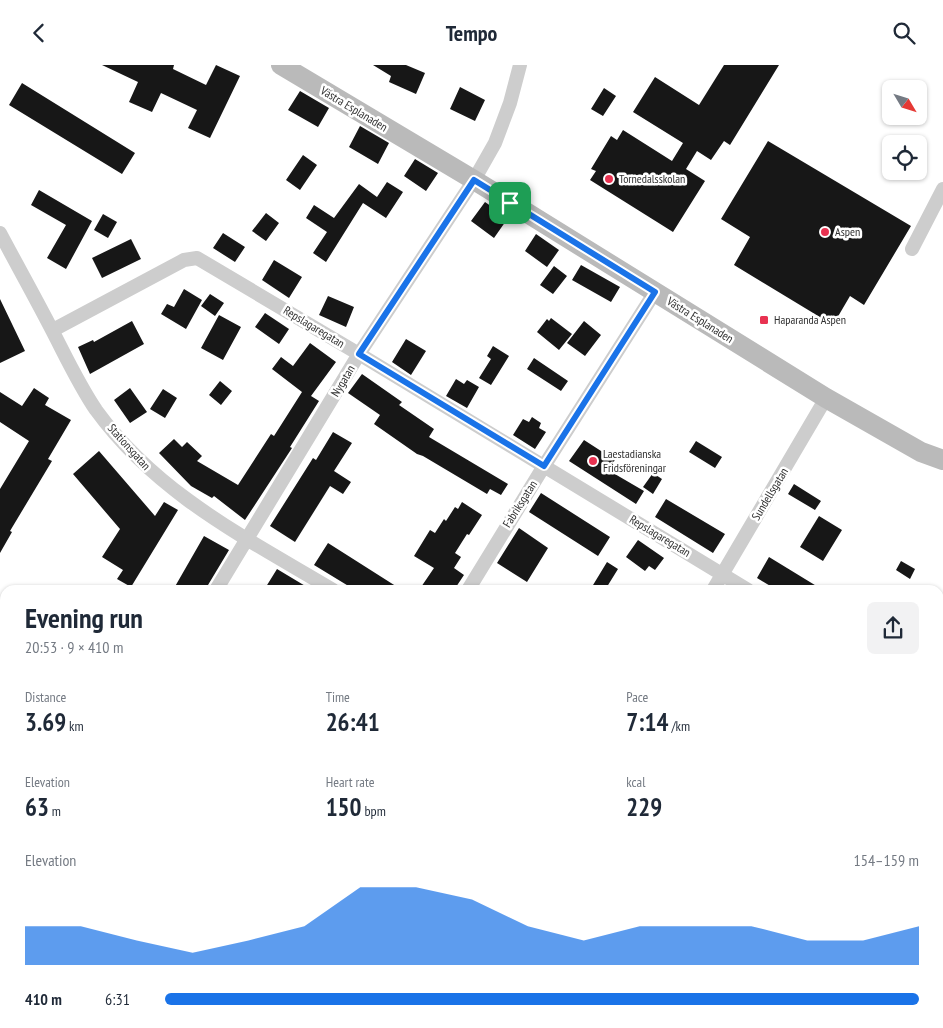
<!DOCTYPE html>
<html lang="en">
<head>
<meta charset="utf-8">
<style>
  body { margin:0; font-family:"PT Sans Narrow",sans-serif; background:#f2f2f3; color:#1f2937; height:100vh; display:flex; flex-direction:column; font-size:19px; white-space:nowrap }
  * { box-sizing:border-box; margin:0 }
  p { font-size:16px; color:#747a83 }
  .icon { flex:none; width:28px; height:28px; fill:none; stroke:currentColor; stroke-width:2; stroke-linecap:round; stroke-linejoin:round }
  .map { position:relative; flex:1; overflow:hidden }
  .details { position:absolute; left:0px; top:520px; width:944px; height:444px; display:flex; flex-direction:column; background:#fff; border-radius:15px 15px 0 0; box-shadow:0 1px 4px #0004 }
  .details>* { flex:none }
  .needle { width:32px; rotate:128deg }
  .buttons { position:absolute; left:882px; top:15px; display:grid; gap:10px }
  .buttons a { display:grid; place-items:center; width:45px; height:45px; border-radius:8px; background:#fff; box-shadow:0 1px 4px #0004; font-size:25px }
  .pin { position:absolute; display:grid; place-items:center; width:42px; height:42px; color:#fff; margin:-21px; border-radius:10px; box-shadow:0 2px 8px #0006 }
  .round { display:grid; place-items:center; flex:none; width:52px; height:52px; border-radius:8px; background:#f2f2f3 }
  .overview { display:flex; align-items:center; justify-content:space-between; height:85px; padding:0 25px }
  h1 { font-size:28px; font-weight:700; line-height:38px }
  .figures { display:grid; grid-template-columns:repeat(3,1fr); gap:8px; height:85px; padding:5px 25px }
  .figures div { display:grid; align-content:center }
  .figures b { font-size:25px; font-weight:700 }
  .figures small { font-size:14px; font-weight:400 }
  .figures p { font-size:14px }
  .chart { height:140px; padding:10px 25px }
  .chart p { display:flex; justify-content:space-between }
  .chart svg { width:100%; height:90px; margin-top:5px; fill:#1a73e8; opacity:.7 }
  ul { padding:0 25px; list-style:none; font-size:16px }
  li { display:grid; grid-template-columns:80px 60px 1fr; align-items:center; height:38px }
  li i { height:12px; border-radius:6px; background:#1a73e8 }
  header { display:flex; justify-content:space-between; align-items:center; height:65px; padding:0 25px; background:#fff; font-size:22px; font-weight:700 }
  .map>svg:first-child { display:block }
  .building { fill:#171717 }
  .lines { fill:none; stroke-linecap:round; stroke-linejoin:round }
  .street { stroke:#cdcdcd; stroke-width:14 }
  .secondary { stroke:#bababa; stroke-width:20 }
  .route-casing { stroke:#fff; stroke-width:10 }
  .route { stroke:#1a73e8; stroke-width:6 }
  .poi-dot { fill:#e83251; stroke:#fff; stroke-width:2 }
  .labels { text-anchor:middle; stroke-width:5; stroke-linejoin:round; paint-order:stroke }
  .street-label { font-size:12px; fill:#303030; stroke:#fff }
  .poi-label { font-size:12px; fill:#303030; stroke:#fff; text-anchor:start }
</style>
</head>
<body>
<header><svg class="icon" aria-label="back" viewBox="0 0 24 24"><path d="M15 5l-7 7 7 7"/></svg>Tempo<svg class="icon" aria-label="search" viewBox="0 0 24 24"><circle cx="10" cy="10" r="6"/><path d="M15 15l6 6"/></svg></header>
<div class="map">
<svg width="943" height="963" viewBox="0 0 943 963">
  <rect width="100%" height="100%" fill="#fff"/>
  <path class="building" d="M 102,0 L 174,0 L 173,4 L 206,20 L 216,0 L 240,11 L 210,73 L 188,63 L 197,45 L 161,28 L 152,47 L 129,37 L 138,17 Z
    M 373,0 L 406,0 L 425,8 L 416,29 L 389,17 L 391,11 Z
    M 724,0 L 779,0 L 730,80 L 724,76 L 711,95 L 697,86 L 686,104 L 705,116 L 673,167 L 590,115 L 596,106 L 591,104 L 611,71 L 617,75 L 623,65 L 672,96 L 683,78 L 633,47 L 655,12 L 699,40 Z
    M 22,18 L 135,88 L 122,109 L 9,40 Z
    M 460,22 L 485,35 L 475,56 L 450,44 Z
    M 604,23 L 616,31 L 603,51 L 591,44 Z
    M 300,26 L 329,43 L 318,62 L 288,45 Z
    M 360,61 L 389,78 L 378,99 L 349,82 Z
    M 768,76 L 911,161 L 864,240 L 850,231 L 833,260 L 734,200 L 750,172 L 721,154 Z
    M 303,90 L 317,100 L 300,125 L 286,115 Z
    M 415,94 L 438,108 L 426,126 L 404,111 Z
    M 387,117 L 403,127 L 386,153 L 363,138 L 326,197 L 313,188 L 327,167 L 306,153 L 314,140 L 334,153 L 359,119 L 377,132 Z
    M 39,125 L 92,156 L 66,204 L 47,193 L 66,160 L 31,140 Z
    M 485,137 L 508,153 L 494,173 L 471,156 Z
    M 266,148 L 279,158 L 266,176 L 252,166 Z
    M 103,149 L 117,157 L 108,173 L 94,165 Z
    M 223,168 L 245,182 L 235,197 L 213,183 Z
    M 536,169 L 559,185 L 547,202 L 525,186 Z
    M 131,174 L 141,194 L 102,213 L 92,193 Z
    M 274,195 L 302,212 L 289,233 L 262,215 Z
    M 581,200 L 620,222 L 611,237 L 572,215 Z
    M 554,201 L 567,211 L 553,229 L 540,220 Z
    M 184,224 L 202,235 L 186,264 L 161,249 L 167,239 L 174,242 Z
    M 210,229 L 224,238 L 215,251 L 201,241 Z
    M 328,231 L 354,242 L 346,262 L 319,250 Z
    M 0,234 L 25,286 L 0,298 Z
    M 265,248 L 289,264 L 279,279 L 255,262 Z
    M 219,250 L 241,262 L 223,295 L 201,283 Z
    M 551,253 L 572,269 L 559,285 L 537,267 L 547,254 L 549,256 Z
    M 132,256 L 144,279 L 90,309 L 78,282 L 93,275 L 94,277 Z
    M 584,256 L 601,270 L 585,291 L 567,278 Z
    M 406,274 L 426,286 L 411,310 L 392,297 Z
    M 310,278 L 336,297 L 311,331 L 319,336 L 290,382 L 292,383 L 245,455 L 214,431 L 212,433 L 191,421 L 159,388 L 174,374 L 182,382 L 187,377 L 202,391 L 197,396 L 238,420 L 271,369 L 274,371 L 302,327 L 272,304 L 281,292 L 293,301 Z
    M 493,281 L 509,291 L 491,320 L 479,313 L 491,294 L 487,291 Z
    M 534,293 L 568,316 L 561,326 L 527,304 Z
    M 362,309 L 402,337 L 399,340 L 434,364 L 429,372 L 508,419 L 501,430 L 490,424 L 487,429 L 423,391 L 417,389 L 374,359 L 380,350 L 348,328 Z
    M 456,314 L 464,319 L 467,315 L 479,322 L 467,343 L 446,331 Z
    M 220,316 L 232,326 L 221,340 L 209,330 Z
    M 34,323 L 49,333 L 45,340 L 71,355 L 48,394 L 52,396 L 10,466 L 12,467 L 0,488 L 0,424 L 29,376 L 0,357 L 0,327 L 22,341 Z
    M 130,323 L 147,347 L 130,358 L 114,335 Z
    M 163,324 L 177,333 L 165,353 L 150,344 Z
    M 532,352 L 541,358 L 539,363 L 546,367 L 535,384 L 513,370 L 523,354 L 529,357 Z
    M 333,367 L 352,378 L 334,406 L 351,417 L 343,429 L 330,421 L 295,477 L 270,461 L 313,393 L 316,395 Z
    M 584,375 L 615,395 L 608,405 L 644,426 L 636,439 L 569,396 Z
    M 696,376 L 722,392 L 715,403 L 689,387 Z
    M 99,386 L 155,451 L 164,437 L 178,445 L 131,522 L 117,514 L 123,505 L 102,492 L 120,464 L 73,409 Z
    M 653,408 L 662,414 L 653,429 L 643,422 Z
    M 794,419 L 821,436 L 815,445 L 788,429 Z
    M 541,428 L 610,472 L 598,491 L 529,447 Z
    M 666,434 L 725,469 L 713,488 L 655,452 Z
    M 462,437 L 482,450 L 469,470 L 467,469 L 455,488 L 461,492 L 454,503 L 464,510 L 454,525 L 419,525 L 434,503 L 414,491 L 430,465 L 435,468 L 444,454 L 446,456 L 455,442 L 458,444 Z
    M 819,451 L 842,465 L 823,496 L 800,482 Z
    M 519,463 L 548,483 L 527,517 L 497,498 Z
    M 204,471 L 229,485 L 205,525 L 173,525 Z
    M 638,475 L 664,493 L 655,505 L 649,501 L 645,506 L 626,492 Z
    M 328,478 L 402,525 L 355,525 L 314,500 Z
    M 769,492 L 823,525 L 777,525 L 757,513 Z
    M 901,496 L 915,504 L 910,514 L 896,505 Z
    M 607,497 L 618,504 L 605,525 L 590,525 Z
    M 277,504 L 312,525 L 264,525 Z"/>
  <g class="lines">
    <path class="street" d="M 0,168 C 17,200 35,232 52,265 C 66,292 79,320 96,345 C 157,429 246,473 333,525
      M 912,184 L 943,124
      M 53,265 L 184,195 L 197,193 L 359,289 L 748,525
      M 216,525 L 359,289 L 474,115 L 495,78 L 510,38 L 520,0
      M 468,525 L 544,401 L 655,227
      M 713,525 L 826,333
      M 939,562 L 943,555
      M 0,570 L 5,573
      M 0,818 L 5,821
      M 939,887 L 943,890
      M 0,890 L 5,881
      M 234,959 L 241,963
      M 650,959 L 657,963
      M 203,963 L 206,959
      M 452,963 L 454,959
      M 585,963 L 587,959
      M 698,963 L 701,959"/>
    <path class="secondary" d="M 281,0 L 474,115 L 826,333 L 921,387 L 943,395"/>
  </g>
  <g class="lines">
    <g class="route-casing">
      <path id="route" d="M 474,115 L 655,227 L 544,401 L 359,289 Z"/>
    </g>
    <use href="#route" class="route"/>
  </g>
  <g class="poi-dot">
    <circle cx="609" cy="114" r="5"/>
    <circle cx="825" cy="167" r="5"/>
    <rect x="759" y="250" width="10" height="10" rx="2.5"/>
    <circle cx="593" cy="396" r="5"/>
  </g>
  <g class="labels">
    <g class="street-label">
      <text transform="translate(354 44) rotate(31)" y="4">Västra Esplanaden</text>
      <text transform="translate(700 255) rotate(32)" y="4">Västra Esplanaden</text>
      <text transform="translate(314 262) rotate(31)" y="4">Repslagaregatan</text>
      <text transform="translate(343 316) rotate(-59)" y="4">Nygatan</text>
      <text transform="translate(129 382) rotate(48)" y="4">Stationsgatan</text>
      <text transform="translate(770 429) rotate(-59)" y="4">Sundellsgatan</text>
      <text transform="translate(520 439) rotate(-58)" y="4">Fabriksgatan</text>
      <text transform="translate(660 471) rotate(31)" y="4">Repslagaregatan</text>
    </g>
    <g class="poi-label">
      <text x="619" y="118">Tornedalsskolan</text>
      <text x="835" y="171">Aspen</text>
      <text x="774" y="259">Haparanda Aspen</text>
      <text x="603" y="393">Laestadianska<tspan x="603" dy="14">Fridsföreningar</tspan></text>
    </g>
  </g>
</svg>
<div class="buttons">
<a><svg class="needle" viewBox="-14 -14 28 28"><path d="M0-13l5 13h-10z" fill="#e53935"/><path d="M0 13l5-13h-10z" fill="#747a83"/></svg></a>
<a><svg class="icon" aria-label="locate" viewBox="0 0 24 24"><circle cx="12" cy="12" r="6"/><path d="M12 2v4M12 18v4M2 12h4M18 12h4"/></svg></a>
</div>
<div class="pin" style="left:510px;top:138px;background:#1e9e55"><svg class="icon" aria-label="arrive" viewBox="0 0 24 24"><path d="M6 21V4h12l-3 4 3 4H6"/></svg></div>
<section class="details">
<div class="overview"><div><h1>Evening run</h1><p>20:53 · 9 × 410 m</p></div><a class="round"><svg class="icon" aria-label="share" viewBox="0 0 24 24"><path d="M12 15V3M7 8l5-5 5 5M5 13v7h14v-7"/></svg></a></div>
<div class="figures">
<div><p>Distance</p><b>3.69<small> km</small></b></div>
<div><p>Time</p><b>26:41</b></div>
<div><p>Pace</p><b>7:14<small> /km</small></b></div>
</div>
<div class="figures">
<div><p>Elevation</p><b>63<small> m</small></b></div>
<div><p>Heart rate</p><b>150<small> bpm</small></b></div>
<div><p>kcal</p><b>229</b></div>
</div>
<div class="chart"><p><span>Elevation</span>154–159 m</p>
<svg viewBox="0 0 160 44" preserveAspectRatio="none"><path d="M0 44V25L10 25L20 32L30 38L40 32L50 25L60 6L70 6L80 12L90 25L100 32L110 25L120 25L130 25L140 32L150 32L160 25V44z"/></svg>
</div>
<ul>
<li><b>410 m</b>6:31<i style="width:100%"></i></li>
</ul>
</section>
</div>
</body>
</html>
